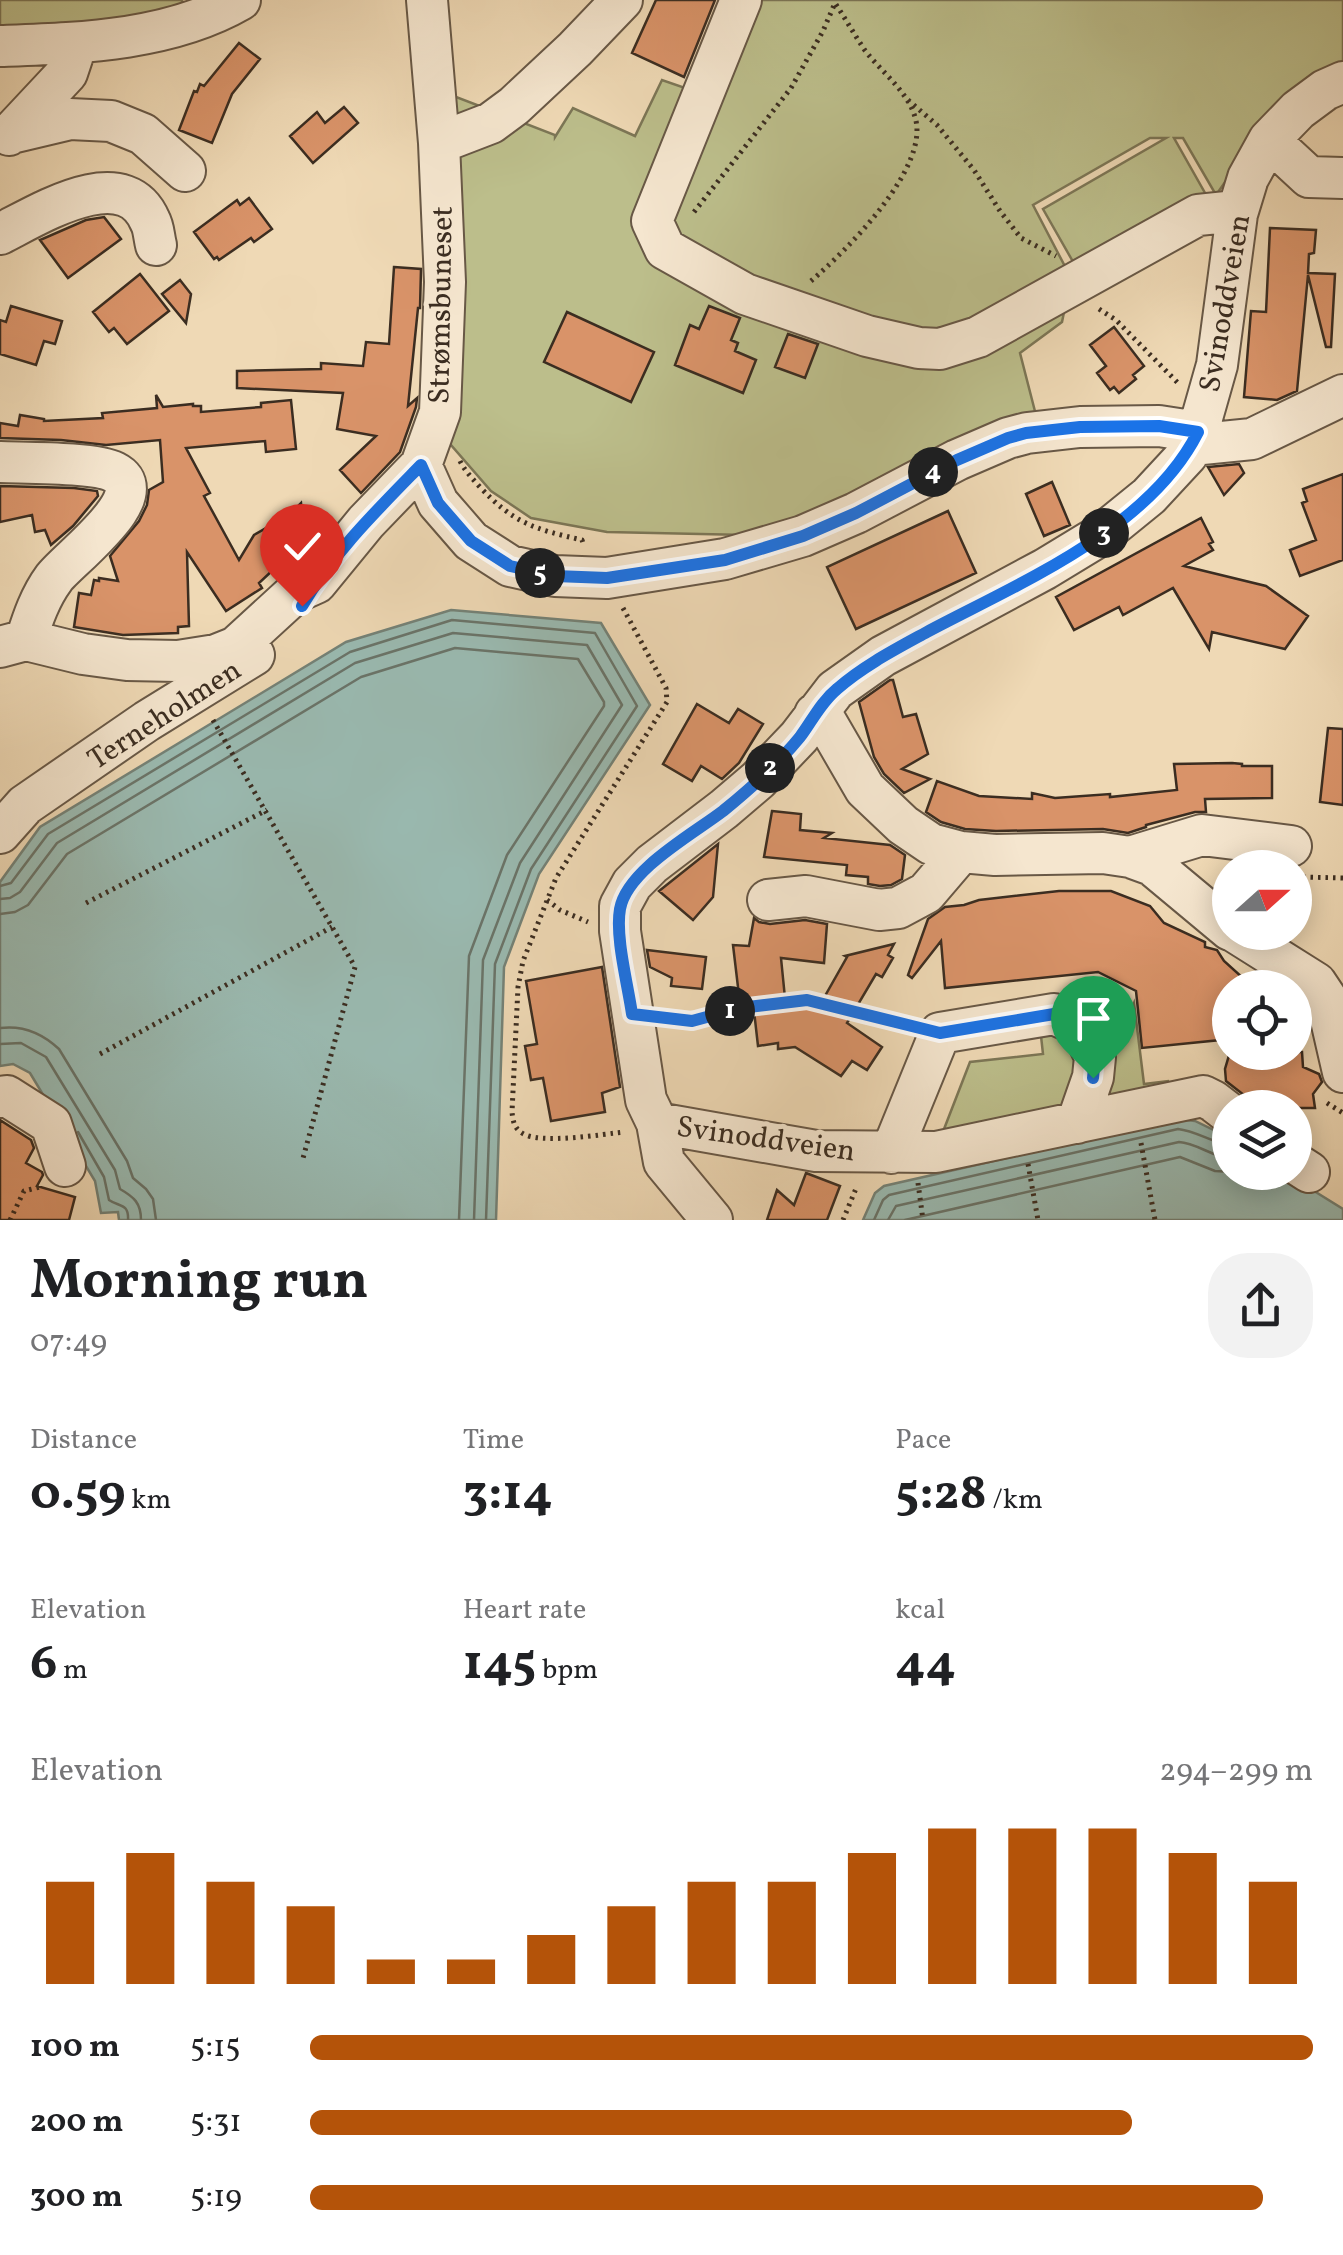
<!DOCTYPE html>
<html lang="en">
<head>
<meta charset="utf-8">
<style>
  body { margin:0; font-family:Vollkorn,serif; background:#f2f2f2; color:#202124; height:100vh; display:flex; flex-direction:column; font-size:38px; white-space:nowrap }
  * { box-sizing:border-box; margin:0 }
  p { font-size:32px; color:#757577 }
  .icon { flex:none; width:55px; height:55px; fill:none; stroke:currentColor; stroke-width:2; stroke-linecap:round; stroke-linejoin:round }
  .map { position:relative; height:1220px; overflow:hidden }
  .panel { display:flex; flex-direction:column; background:#fff; flex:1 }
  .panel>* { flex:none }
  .needle { width:65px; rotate:69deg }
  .buttons { position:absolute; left:1212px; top:850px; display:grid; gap:20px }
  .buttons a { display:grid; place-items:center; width:100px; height:100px; border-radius:50%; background:#fff; box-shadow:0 5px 25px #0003; font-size:50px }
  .pin { position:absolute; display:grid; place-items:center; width:85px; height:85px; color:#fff; margin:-102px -42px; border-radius:50% 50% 50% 0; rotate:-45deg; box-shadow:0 0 10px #0007 }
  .pin .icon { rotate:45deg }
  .km { position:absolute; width:50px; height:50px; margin:-25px; border-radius:50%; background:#222; color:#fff; font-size:28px; line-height:50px; text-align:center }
  .round { display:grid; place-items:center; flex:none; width:105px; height:105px; border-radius:40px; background:#f2f2f2 }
  .head { display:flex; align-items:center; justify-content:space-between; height:170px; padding:0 30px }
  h1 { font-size:55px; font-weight:700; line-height:75px }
  .metrics { display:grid; grid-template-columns:repeat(3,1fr); gap:15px; height:170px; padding:10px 30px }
  .metrics div { display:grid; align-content:center }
  .metrics b { font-size:50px; font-weight:700 }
  .metrics small { font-size:28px; font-weight:400 }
  .metrics p { font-size:28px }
  .chart { height:280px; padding:20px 30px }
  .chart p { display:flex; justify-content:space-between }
  .chart svg { width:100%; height:180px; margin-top:10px; stroke:#b45309; stroke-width:6 }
  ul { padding:0 30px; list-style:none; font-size:32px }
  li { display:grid; grid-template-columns:160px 120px 1fr; align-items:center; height:75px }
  li i { height:25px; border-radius:12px; background:#b45309 }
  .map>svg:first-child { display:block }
  .green { fill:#bcbe8b; stroke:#7c7656; stroke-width:2.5 }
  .water { fill:#9abab1; stroke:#748277; stroke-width:2.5 }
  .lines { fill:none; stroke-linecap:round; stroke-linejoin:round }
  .shore { stroke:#6a7469; stroke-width:2.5 }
  .building { fill:#d99369; stroke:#3b2d21; stroke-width:2.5 }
  .minor-casing { stroke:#685846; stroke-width:44 }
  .path { stroke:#3b2d21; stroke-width:5; stroke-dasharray:2.5 5; stroke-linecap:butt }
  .minor { stroke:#f5e6cf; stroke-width:40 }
  .route-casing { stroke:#fff; stroke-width:20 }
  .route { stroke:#1a73e8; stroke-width:12 }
  .labels { text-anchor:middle; stroke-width:10; stroke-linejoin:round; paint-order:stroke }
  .street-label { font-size:30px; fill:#3b2d21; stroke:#f5e6cf }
</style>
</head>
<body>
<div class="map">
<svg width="1343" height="1220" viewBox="0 0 1343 1220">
  <rect width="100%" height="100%" fill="#efd9b5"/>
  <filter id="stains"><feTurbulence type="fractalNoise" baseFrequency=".002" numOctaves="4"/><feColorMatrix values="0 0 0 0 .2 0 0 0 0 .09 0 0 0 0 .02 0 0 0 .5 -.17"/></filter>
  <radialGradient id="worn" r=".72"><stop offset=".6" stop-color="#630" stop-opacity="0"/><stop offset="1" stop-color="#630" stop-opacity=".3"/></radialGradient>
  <path class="green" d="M 0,0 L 181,0 L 184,3 L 50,46 L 0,54 Z
    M 742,0 L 1343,0 L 1343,98 L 1228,178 L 1216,195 L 1183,138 L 1174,138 L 1209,200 L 1080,274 L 1043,209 L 1166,138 L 1150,138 L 1033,205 L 1071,278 L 1062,322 L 1020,353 L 1038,423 L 831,524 L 747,535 L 607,532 L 531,518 L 491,491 L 438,430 L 451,95 L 555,135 L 555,137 L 573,108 L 635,136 L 662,80 L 708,96 Z
    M 1134,1003 L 1144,1084 L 1168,1081 L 1170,1088 L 1101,1104 L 1096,1094 Z
    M 1040,1027 L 1086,1050 L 1067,1110 L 939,1142 L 970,1062 L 1043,1054 Z"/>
  <path class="water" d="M 451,610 L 601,623 L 650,705 L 539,874 L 504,967 L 496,1220 L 119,1220 L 118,1212 L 101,1213 L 95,1181 L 30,1073 L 13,1064 L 0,1066 L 0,882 L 40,827 L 346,642 Z
    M 1178,1119 L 1195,1121 L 1230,1138 L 1230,1172 L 1285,1173 L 1343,1209 L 1343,1220 L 863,1220 L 875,1193 L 884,1186 Z"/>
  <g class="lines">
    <path class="shore" d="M 0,886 L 11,883 L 48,834 L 350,652 L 452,620 L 595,633 L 637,706 L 531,869 L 495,964 L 486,1220
      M 0,899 L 10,898 L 20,892 L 57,843 L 355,663 L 453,633 L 587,645 L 622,705 L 520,863 L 483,960 L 474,1220
      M 0,914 L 15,912 L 28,905 L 67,854 L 361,677 L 455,648 L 578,659 L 604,702 L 604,706 L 507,855 L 469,956 L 459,1220
      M 0,1028 C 23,1025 42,1033 59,1049 L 127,1161 L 133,1178 L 146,1189 L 153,1199 L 156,1220
      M 0,1044 L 21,1043 L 46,1057 L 115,1170 L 120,1189 C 134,1197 141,1203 141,1220
      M 78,1132 L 104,1177 L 109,1200 C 119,1207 129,1203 128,1220
      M 874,1220 L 883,1200 L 889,1195 L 1178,1129 C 1197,1131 1212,1143 1230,1145
      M 888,1220 L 896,1206 L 1179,1142 C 1197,1143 1212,1157 1230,1158
      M 905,1220 L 1180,1157 L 1215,1171 L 1234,1172"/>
  </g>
  <path class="building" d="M 656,0 L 715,0 L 684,77 L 632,53 Z
    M 239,43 L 260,59 L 232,94 L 212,143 L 179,130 L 194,91 L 197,92 L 200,84 L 204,86 Z
    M 344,107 L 358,123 L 313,163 L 290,136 L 317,112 L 325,123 Z
    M 249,198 L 272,229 L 254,242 L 251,238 L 219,260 L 217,257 L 214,259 L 194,232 L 237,200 L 240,205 Z
    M 104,217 L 121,239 L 68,278 L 40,240 L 86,220 Z
    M 1270,228 L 1316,230 L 1314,253 L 1309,254 L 1308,273 L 1335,274 L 1331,347 L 1326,347 L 1308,275 L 1297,391 L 1277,400 L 1244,397 L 1251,311 L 1266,312 Z
    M 394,267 L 421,269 L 420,308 L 418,308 L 408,406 L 417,398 L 416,407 L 400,452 L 361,493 L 340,470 L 376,436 L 337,429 L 343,393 L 237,388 L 237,371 L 321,369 L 321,363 L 363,366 L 366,342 L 389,344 Z
    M 140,274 L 169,311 L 127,344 L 114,328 L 109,332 L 93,312 Z
    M 180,280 L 191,294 L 186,323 L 162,294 Z
    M 11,306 L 62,321 L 55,344 L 44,341 L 36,365 L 0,354 L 0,320 L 6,322 Z
    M 709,306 L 740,318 L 731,340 L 738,343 L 735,351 L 756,360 L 743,393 L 675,365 L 690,325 L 699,329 Z
    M 567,312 L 654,352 L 631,402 L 544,362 Z
    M 1114,327 L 1144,366 L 1133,375 L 1136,379 L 1119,393 L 1114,387 L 1110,390 L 1097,373 L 1106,366 L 1090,345 Z
    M 788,334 L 818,344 L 805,378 L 775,367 Z
    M 156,395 L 163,407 L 193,404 L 193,406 L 201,406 L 201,412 L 261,407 L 261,403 L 291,400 L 296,449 L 266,452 L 265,441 L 186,448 L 210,493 L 204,496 L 239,560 L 254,535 L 268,527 L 272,533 L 301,503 L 305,549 L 275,568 L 259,583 L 262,588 L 226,611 L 187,552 L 189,626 L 178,627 L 178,633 L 123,635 L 74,627 L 79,593 L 91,595 L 94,580 L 99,581 L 99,578 L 118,581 L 110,556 L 139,521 L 147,505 L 149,490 L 163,482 L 160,440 L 106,445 L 61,440 L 0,438 L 0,423 L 18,426 L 20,415 L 44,419 L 44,421 L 103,418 L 102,413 L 157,408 Z
    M 1239,464 L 1244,473 L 1224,495 L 1208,467 Z
    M 1343,474 L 1343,560 L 1300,576 L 1290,550 L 1316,540 L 1302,503 L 1307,501 L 1303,489 Z
    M 1052,482 L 1070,525 L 1044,536 L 1026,494 Z
    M 0,486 L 74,488 L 97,491 L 98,496 L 73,526 L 51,545 L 45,530 L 35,532 L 32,515 L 0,522 Z
    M 948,511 L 976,573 L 856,629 L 827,567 Z
    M 1201,518 L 1213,542 L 1209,544 L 1213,550 L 1184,566 L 1266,586 L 1308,616 L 1285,649 L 1212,632 L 1209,649 L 1173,588 L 1123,615 L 1119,607 L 1074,630 L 1056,597 Z
    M 890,680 L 893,680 L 903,717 L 916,714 L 928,754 L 902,769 L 930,779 L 904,793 L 884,774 L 874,757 L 859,702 Z
    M 697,704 L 729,723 L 738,709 L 763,724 L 739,763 L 722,779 L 701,766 L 692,781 L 663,764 Z
    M 1328,728 L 1343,729 L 1343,805 L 1320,802 Z
    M 1232,763 L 1242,764 L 1242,766 L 1272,766 L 1272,798 L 1205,799 L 1206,812 L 1195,812 L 1146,825 L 1146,827 L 1128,833 L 1103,829 L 996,831 L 965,829 L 941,822 L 926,812 L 937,781 L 979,796 L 1032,799 L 1032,793 L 1055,798 L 1110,794 L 1110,797 L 1177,790 L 1174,764 Z
    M 772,811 L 801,814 L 800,830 L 832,833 L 824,838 L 890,845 L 905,855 L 902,879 L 891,885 L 880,886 L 868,884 L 868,877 L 846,875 L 847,865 L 764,857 Z
    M 718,844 L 713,897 L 693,920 L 659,891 Z
    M 1059,891 L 1111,891 L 1150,906 L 1164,923 L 1205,942 L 1205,947 L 1217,950 L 1224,961 L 1254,988 L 1230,988 L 1230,1039 L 1142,1048 L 1136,991 L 1098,972 L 945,988 L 941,941 L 912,978 L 908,975 L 928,919 L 945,907 L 964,905 L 979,900 Z
    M 754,918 L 759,922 L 770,924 L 805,920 L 827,924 L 824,963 L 781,958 L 786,1008 L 802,1006 L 817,1010 L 847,957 L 845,956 L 894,944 L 888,955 L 893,958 L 882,977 L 876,974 L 847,1023 L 882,1047 L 867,1070 L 852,1061 L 841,1076 L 795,1047 L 778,1049 L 778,1043 L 758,1046 L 753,1002 L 740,1004 L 733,945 L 749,946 Z
    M 647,950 L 706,957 L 702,989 L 671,986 L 672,978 L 650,967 Z
    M 602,967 L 620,1087 L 602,1093 L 605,1112 L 551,1121 L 543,1078 L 531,1080 L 525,1046 L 537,1044 L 526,981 Z
    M 1230,1052 L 1302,1052 L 1303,1067 L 1319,1074 L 1322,1082 L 1313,1094 L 1315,1108 L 1252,1108 L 1244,1095 L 1226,1081 L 1225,1069 Z
    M 0,1120 L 31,1140 L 34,1148 L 26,1163 L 42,1172 L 43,1175 L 37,1186 L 75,1197 L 69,1220 L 0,1220 Z
    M 806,1173 L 840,1186 L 827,1220 L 767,1220 L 777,1190 L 794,1205 Z"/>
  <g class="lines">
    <g class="minor-casing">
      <path id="minor" d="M 741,0 L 652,221 L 665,249 L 745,294 L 867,336 L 919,348 L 940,349 L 978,337 L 1198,215 L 1227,212 L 1237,214
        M 0,46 C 80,43 169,41 240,0
        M 11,133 L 70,119 L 111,121 L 143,134 L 185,171
        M 9,135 L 67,73 L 77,43
        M 1269,140 L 1309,177 L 1343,178
        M 439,143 L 491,123 L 514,106 L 575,49 L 622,0
        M 0,234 C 38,215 124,160 150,221 C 154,228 154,238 156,245
        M 1192,445 L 1252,439 L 1343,395
        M 0,462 C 25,463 95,462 114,472 C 158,494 67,560 54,578 C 40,597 33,618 26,640
        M 421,465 L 438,503 L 471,541 L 510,566 L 555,576 L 607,578 L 725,559 L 803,536 L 856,513 L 957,460 L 1008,438 L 1027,433 L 1080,427 L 1159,426 L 1198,432
        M 0,647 L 26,640 L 83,654 L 127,660 L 178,661 L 216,655 L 236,647 L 296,592 L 316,583 L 366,522 L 421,465 L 440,412 L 445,282 L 439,143 L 427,0
        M 815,714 L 825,720 L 865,789 L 903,825 L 931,844 L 961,852 L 995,855 L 1103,853 L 1130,857 L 1152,865 L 1230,930
        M 0,833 L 25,805 L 147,721 L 254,655
        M 1130,857 L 1202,835 L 1291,846
        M 768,900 L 806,896 L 879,910 L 898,908 L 926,893 L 961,852
        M 1235,932 L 1316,983 L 1326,998 L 1343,1072
        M 0,1097 L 7,1096 L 51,1124 L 65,1166
        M 657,1123 L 816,1151 L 936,1152 L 1203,1096 L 1213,1101 L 1230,1114
        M 891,1153 L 940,1033 L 1054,1014 L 1074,1023 L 1086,1037 L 1095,1057 L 1093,1077 L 1077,1123
        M 1295,1163 L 1309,1172
        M 712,1220 L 664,1162 L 657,1123 L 646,1100 L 620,931 L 620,906 L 632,884 L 652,864 L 724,809 L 758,780 L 799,737 L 835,690 L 883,656 L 1045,569 L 1101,535 L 1149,496 L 1187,455 L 1198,432 L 1217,365 L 1237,214 L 1248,178 L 1269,140 L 1298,110 L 1325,90 L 1343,82"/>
    </g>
    <path class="path" d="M 908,100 L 937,125 L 974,170 L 1000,211 L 1021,238 L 1056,256
      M 694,212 L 791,88 L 823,31 L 835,3
      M 811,281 C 846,251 931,167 915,117 C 907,90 880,71 864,49 C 854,34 845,18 835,3
      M 1099,309 L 1116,320 L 1178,383
      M 460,461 C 465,471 472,478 479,486 C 513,523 534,529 582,540 L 583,543
      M 623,608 L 666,688 L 667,702 L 556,878 L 523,961 L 518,987 L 512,1112 C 513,1121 514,1128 522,1133 C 539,1145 603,1134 625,1132
      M 213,720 L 355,967 L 302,1162
      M 1303,877 L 1343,878
      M 547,900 L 560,910 L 588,922
      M 86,903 L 267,810
      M 665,1018 L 693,1021 L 741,1007 L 807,1000 L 908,1025
      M 100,1054 L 332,927
      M 1327,1103 L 1343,1113
      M 1141,1143 L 1155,1220
      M 1028,1164 L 1038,1220
      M 918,1183 L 923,1220
      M 10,1220 L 24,1191 L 40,1187
      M 843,1220 L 857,1186"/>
    <use href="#minor" class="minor"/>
  </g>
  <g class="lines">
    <g class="route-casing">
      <path id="route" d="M 302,606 C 333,553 378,509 421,465 L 438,503 L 471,541 L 510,566 L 555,576 L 607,578 L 725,560 L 803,536 L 856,513 L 957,460 L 1008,438 L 1026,433 L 1080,427 L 1159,426 L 1198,432 C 1149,530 1019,583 927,632 C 896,649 863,666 837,689 C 821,702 812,721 800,737 C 778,764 750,789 723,811 C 693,834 627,870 620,909 C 615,937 628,985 632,1014 L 692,1021 L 740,1008 L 807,1000 L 940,1033 L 1054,1014 L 1074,1023 L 1086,1037 L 1095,1057 L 1093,1078"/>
    </g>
    <use href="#route" class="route"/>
  </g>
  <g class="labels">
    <g class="street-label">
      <text transform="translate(1224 303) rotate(-80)" y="10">Svinoddveien</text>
      <text transform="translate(440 305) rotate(-89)" y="10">Strømsbuneset</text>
      <text transform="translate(164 714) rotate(-33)" y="10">Terneholmen</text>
      <text transform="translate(766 1138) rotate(8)" y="10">Svinoddveien</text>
    </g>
  </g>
  <rect width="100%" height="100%" filter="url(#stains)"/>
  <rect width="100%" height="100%" fill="url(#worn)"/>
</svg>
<div class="buttons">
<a><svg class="needle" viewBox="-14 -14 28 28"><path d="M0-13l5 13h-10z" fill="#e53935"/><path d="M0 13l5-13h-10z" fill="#757577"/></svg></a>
<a><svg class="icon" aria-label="locate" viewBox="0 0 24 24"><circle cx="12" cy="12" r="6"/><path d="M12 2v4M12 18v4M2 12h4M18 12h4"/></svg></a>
<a><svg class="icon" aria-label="layers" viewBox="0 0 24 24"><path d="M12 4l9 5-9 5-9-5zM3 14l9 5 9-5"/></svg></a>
</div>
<div class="pin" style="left:1093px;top:1078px;background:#1e9e55"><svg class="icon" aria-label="arrive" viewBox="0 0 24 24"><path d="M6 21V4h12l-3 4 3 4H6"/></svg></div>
<div class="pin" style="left:302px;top:606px;background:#d93025"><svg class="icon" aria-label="check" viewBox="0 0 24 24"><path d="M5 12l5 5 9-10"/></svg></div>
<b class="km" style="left:730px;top:1011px">1</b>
<b class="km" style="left:770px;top:768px">2</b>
<b class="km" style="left:1104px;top:533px">3</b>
<b class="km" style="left:933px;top:472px">4</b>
<b class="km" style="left:540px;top:573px">5</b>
</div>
<section class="panel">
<div class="head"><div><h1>Morning run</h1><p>07:49</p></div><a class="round"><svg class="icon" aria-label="share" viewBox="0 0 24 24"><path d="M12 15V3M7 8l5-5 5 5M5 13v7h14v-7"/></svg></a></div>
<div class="metrics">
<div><p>Distance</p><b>0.59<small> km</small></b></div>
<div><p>Time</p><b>3:14</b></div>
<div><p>Pace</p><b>5:28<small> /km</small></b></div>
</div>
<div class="metrics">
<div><p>Elevation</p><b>6<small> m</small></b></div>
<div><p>Heart rate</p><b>145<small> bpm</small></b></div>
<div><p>kcal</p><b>44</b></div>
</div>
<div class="chart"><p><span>Elevation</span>294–299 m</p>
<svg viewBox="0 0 160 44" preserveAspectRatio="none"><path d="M5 44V19M15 44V12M25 44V19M35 44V25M45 44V38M55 44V38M65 44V32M75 44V25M85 44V19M95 44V19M105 44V12M115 44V6M125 44V6M135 44V6M145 44V12M155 44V19"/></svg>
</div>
<ul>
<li><b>100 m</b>5:15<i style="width:100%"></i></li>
<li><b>200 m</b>5:31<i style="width:82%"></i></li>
<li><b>300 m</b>5:19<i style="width:95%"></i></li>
</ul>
</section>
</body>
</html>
